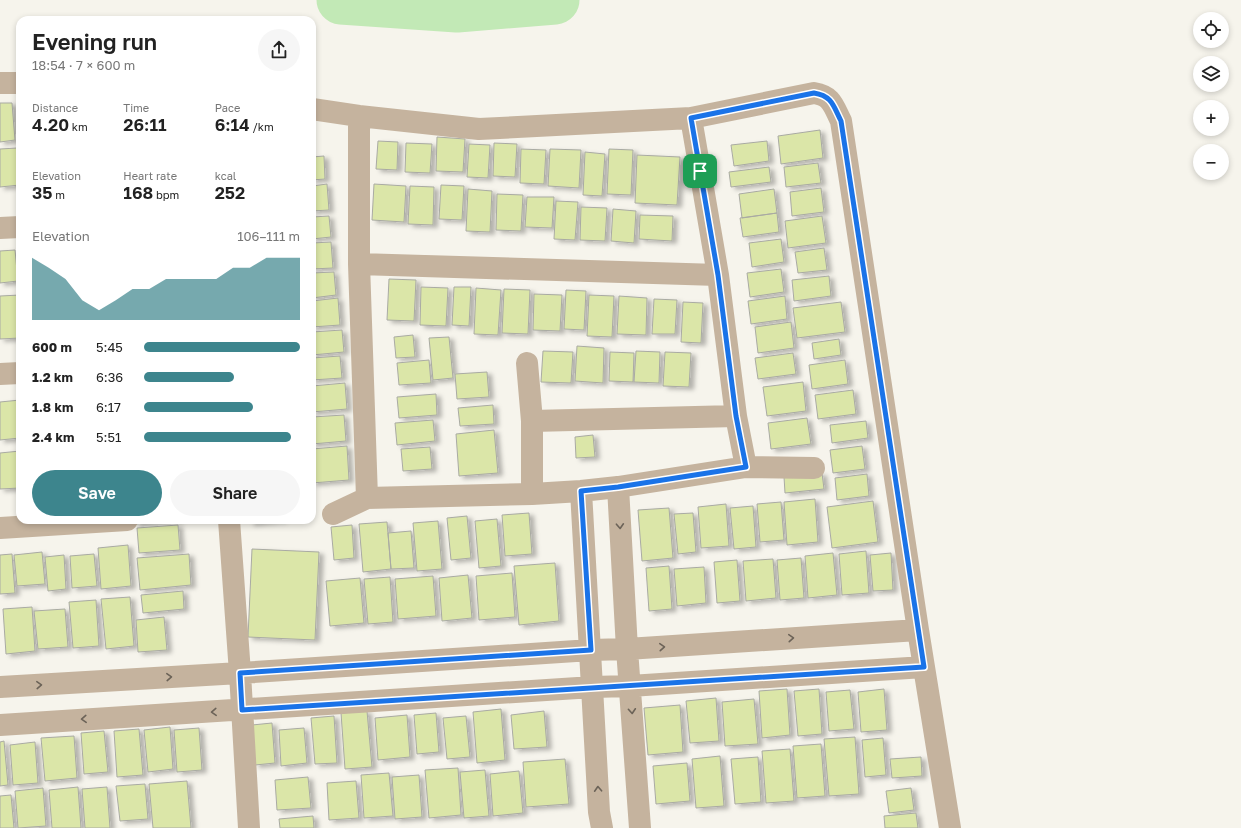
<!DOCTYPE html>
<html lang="en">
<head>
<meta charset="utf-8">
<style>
  body { margin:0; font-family:"Golos Text",sans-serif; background:#f6f6f6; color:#222; height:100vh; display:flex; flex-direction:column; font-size:15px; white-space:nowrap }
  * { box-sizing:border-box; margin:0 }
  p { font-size:13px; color:#767676 }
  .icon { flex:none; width:22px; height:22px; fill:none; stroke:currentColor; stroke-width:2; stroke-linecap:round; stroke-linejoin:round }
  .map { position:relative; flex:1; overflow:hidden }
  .panel { position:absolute; left:16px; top:16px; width:300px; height:508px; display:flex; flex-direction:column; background:#fff; border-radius:12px; box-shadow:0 2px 6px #0003 }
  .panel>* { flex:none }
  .buttons { position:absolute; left:1193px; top:12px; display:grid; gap:8px }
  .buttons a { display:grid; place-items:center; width:36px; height:36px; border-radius:50%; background:#fff; box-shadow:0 2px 6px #0003; font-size:20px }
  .pin { position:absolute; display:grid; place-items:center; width:34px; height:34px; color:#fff; margin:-17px; border-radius:8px; box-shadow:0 2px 6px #0006 }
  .round { display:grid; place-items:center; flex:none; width:42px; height:42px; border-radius:21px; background:#f6f6f6 }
  .headline { display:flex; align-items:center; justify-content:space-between; height:68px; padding:0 16px }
  h1 { font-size:22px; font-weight:600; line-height:30px }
  .metrics { display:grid; grid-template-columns:repeat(3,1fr); gap:6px; height:68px; padding:4px 16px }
  .metrics div { display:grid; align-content:center }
  .metrics b { font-size:17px; font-weight:600 }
  .metrics small { font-size:11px; font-weight:400 }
  .metrics p { font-size:11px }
  .chart { height:112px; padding:8px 16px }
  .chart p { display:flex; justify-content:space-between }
  .chart svg { width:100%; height:72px; margin-top:4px; fill:#3d858d; opacity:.7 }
  .cta { display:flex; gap:8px; margin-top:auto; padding:8px 16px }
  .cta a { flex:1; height:46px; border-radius:24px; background:#3d858d; color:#fff; font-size:16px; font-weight:600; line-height:46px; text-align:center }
  .cta a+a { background:#f6f6f6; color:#222 }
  ul { padding:0 16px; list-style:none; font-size:13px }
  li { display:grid; grid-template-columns:64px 48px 1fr; align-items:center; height:30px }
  li i { height:10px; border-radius:5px; background:#3d858d }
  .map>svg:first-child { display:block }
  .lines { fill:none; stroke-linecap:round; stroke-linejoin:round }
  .river { stroke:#c2e9b6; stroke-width:49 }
  .building { fill:#dbe6a8; stroke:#a9aaa3; filter:url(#shadow) }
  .minor { stroke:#c5b39e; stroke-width:22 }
  .oneway { stroke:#6c6358 }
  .route-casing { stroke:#fff; stroke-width:8 }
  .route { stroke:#1a73e8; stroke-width:5 }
</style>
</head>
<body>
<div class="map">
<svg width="1241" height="828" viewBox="0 0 1241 828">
  <defs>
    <filter id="shadow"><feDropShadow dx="4.5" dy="2.5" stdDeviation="2" flood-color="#0004"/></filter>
  </defs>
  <rect width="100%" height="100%" fill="#f6f4ec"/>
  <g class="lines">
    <path class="river" d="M 341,0 L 457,8 L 555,0"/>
  </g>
  <path class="building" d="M 0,103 L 12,103 L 15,140 L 0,142 Z
    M 20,106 L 20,143 L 19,143 L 17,107 Z
    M 820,130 L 823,158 L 781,164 L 778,136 Z
    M 437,137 L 465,139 L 463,172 L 436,171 Z
    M 378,141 L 398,142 L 397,170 L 376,169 Z
    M 767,141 L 769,161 L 734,166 L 731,145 Z
    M 406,143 L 432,144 L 430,173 L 405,172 Z
    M 494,143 L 517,144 L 515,177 L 493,176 Z
    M 469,144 L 490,145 L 488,178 L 467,177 Z
    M 17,148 L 20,185 L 0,187 L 0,149 Z
    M 521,149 L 546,150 L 544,184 L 520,183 Z
    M 550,149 L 581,150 L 579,188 L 548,186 Z
    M 609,149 L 633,150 L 631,195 L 607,194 Z
    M 585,152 L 605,154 L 602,196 L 583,195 Z
    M 637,155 L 680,157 L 677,205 L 635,203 Z
    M 324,156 L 325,179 L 312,180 L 312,157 Z
    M 818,163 L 821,183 L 786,187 L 784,167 Z
    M 769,167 L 771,182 L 731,187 L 729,172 Z
    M 327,184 L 329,210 L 312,211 L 312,186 Z
    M 374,184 L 406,186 L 404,222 L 372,220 Z
    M 441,185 L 464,186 L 462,220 L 439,219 Z
    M 410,186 L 434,187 L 433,225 L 408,224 Z
    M 821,188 L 824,212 L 792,216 L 790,192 Z
    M 468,189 L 492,191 L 490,232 L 466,231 Z
    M 774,189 L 777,213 L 742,218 L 739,194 Z
    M 497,194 L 523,195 L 521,231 L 496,230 Z
    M 527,197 L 554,197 L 552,228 L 525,227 Z
    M 556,201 L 578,202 L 575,240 L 554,239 Z
    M 581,207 L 607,208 L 605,241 L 580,240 Z
    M 613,209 L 636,211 L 634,243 L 611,241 Z
    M 777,213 L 779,232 L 743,237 L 740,218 Z
    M 640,215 L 673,216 L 672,241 L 639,239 Z
    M 329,216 L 331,237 L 312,239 L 312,217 Z
    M 822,216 L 826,243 L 788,248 L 785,221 Z
    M 781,239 L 784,262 L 752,267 L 749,243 Z
    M 331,242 L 333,268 L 312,269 L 312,243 Z
    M 824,248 L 827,270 L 798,273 L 795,252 Z
    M 15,250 L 18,281 L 0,283 L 0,251 Z
    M 781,269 L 784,292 L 750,297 L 747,273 Z
    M 334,272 L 336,295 L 312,298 L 312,273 Z
    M 829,276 L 831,296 L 794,301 L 792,280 Z
    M 389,279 L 416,280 L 414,321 L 387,320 Z
    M 421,287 L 448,288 L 446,326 L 420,325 Z
    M 454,287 L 471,287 L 469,326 L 452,325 Z
    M 476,288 L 501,290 L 498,335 L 474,334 Z
    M 504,289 L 530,290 L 528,334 L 502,333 Z
    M 566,290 L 586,291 L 584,330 L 564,329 Z
    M 534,294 L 562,295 L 560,331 L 533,330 Z
    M 20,295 L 20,338 L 0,339 L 0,296 Z
    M 589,295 L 614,296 L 612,337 L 587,336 Z
    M 619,296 L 647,298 L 646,335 L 617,334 Z
    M 785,296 L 787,319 L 751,324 L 748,301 Z
    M 338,298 L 340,325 L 312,327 L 312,301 Z
    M 654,299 L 677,300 L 675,334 L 652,334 Z
    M 683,302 L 703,303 L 701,343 L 681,342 Z
    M 841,302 L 845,332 L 797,338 L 793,308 Z
    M 791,322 L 794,348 L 758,353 L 755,327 Z
    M 342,330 L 344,352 L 312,355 L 312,332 Z
    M 413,335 L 415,357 L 396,358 L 394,337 Z
    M 449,337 L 453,378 L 433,380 L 429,338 Z
    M 839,339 L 841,355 L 814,359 L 812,343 Z
    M 577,346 L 604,348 L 603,383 L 575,381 Z
    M 543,351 L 573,352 L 571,383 L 541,382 Z
    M 636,351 L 660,352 L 659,383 L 634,382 Z
    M 610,352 L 634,353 L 633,382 L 609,381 Z
    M 665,352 L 691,353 L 689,387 L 663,386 Z
    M 793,353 L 796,374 L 758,379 L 755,358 Z
    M 340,356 L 342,378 L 312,380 L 312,358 Z
    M 429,360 L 431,383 L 399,385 L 397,363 Z
    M 845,360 L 848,384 L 812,389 L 809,365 Z
    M 487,372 L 489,397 L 457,399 L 455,374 Z
    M 803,382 L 806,411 L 767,416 L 763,387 Z
    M 345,383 L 347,409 L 312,412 L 312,386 Z
    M 853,390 L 856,414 L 818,419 L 815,395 Z
    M 436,394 L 437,415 L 399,418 L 397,397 Z
    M 20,400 L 20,438 L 0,440 L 0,402 Z
    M 493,405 L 494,424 L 460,426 L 458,408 Z
    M 344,415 L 346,441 L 312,444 L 312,417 Z
    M 807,418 L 811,444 L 771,449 L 768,423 Z
    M 433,420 L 435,441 L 397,445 L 395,423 Z
    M 866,421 L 868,438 L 832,443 L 830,425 Z
    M 494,430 L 498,473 L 459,476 L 456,434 Z
    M 593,435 L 595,457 L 576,458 L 575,437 Z
    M 347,446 L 349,480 L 312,483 L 312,449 Z
    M 862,446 L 865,469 L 833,473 L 830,450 Z
    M 430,447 L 432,469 L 403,471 L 401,449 Z
    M 20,451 L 20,488 L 0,489 L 0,453 Z
    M 822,473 L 824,489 L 785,493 L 784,477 Z
    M 867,474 L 869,496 L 837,500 L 835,478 Z
    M 815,499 L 818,542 L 787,545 L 784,502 Z
    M 873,501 L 878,542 L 832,548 L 827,507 Z
    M 781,502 L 784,540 L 760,542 L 757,504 Z
    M 726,504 L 729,546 L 701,548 L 698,507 Z
    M 753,506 L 756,547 L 734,549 L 730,508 Z
    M 669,508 L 673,558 L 642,561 L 638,510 Z
    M 529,513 L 532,554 L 505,556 L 502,515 Z
    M 693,513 L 696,552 L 678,554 L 674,514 Z
    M 467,516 L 471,558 L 451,560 L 447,518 Z
    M 497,519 L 501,566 L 479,568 L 475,521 Z
    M 135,520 L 179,520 L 135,524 Z
    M 250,520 L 282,520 L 250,523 Z
    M 438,521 L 442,569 L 417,571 L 413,523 Z
    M 387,522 L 391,569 L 363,572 L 359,524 Z
    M 178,525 L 180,550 L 139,553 L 137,528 Z
    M 352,525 L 354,558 L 334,560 L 331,527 Z
    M 411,531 L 414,568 L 391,569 L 388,533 Z
    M 128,545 L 131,586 L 101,589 L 98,548 Z
    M 252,549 L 319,552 L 315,640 L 248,637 Z
    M 866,551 L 869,593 L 842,595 L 839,554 Z
    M 42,552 L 45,584 L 17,586 L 14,555 Z
    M 833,553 L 837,595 L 808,598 L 805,556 Z
    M 891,553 L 893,590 L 873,591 L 870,555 Z
    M 12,554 L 15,593 L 0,594 L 0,555 Z
    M 94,554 L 97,586 L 72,588 L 70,556 Z
    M 189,554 L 191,585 L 140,590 L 137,558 Z
    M 64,555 L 66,589 L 48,591 L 45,557 Z
    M 801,558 L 804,598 L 780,600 L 777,560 Z
    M 773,559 L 776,598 L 746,601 L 743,561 Z
    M 737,560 L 740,601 L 717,603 L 714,562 Z
    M 555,563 L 559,621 L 519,625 L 514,566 Z
    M 669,566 L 672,609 L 649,611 L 646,568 Z
    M 704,567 L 706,603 L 677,606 L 674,569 Z
    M 512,573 L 515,617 L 479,620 L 476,576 Z
    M 468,575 L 472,618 L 442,621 L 439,578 Z
    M 433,576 L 436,616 L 398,619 L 395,579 Z
    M 390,577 L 393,622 L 368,624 L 364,579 Z
    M 360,578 L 364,623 L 330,626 L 326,581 Z
    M 183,591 L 184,609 L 143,613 L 141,595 Z
    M 130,597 L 134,646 L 106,649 L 101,599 Z
    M 96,600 L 99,646 L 73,648 L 69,602 Z
    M 32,607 L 35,651 L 6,654 L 3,609 Z
    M 65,609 L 68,647 L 38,649 L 34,611 Z
    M 164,617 L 167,650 L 138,652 L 136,620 Z
    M 787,689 L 790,735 L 762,738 L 759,691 Z
    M 819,689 L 822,734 L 798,736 L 794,691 Z
    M 884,689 L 887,730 L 861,732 L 858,692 Z
    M 850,690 L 854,729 L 829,731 L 826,692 Z
    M 716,698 L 719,741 L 690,743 L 686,701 Z
    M 754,699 L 758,744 L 725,746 L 722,702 Z
    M 680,705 L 683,752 L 648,755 L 644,708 Z
    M 501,709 L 505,760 L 477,763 L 473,712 Z
    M 367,711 L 372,767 L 345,769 L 341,713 Z
    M 544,711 L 547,747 L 514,749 L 511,715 Z
    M 436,713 L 439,752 L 417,754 L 414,715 Z
    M 407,715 L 410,757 L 378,760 L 375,718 Z
    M 334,716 L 337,763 L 315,764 L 311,718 Z
    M 466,716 L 470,757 L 447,759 L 443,718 Z
    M 272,723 L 275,763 L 255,765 L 252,725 Z
    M 170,727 L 173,769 L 148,772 L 144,730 Z
    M 199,728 L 202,770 L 177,772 L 174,730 Z
    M 304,728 L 307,763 L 281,766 L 279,730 Z
    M 139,729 L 143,775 L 117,777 L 114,731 Z
    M 104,731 L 108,772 L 84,774 L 81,733 Z
    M 74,736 L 77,778 L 45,781 L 41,738 Z
    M 855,737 L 859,794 L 829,796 L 824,739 Z
    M 883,738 L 886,775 L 865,777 L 862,740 Z
    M 4,741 L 8,785 L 0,786 L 0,742 Z
    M 35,742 L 38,783 L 13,785 L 10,745 Z
    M 821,744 L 825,796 L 797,798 L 793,746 Z
    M 790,749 L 794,801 L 766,803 L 762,751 Z
    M 720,756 L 724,806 L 696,808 L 692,759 Z
    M 758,757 L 761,802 L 735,804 L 731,759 Z
    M 921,757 L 922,776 L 892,778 L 890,759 Z
    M 565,759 L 569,804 L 526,807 L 523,762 Z
    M 687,763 L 690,801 L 656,804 L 653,766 Z
    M 458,768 L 461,815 L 429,818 L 425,770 Z
    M 485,770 L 489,816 L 464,818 L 460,772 Z
    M 519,771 L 523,813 L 493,816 L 490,774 Z
    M 389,773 L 393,816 L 364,818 L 361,775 Z
    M 419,775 L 422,817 L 395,819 L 392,777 Z
    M 308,777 L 311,808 L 277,810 L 275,780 Z
    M 187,781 L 191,828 L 153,828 L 149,784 Z
    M 356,781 L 359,818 L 329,820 L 327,783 Z
    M 145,784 L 148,819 L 120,821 L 116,786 Z
    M 78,787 L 81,828 L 52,828 L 49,790 Z
    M 107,787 L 110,828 L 85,828 L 82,789 Z
    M 43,788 L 46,826 L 18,828 L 15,791 Z
    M 911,788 L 914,810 L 889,813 L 886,791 Z
    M 11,795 L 14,828 L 0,828 L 0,796 Z
    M 916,813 L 918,828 L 885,828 L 884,816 Z
    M 313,816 L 314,828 L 280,828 L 279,819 Z"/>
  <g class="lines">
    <path class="minor" d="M 0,83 L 20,83
      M 312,109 L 359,116 L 479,129 L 691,118 L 814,93 C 832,96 833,105 841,121 L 918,630 L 950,828
      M 359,116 L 359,264 L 367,498
      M 691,118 L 718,275 L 736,416 L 746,467
      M 0,228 L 20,227
      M 359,264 L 718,275
      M 527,363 L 532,421 L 532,494
      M 0,374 L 20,373
      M 532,421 L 736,416
      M 618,487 L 627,649 L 640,828
      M 581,491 L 599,812 L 602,828
      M 333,514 L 367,498 L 532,494 L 581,491 L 618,487 L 746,467 L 814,468
      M 229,520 L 240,673 L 249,828
      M 0,528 L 127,520
      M 0,687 L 240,673 L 591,650 L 627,649 L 918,630
      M 0,725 L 593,687 L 630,686 L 924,667"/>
  </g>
  <defs><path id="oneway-chevron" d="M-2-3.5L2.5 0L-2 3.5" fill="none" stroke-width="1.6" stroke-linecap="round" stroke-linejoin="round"/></defs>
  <g class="oneway">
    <use href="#oneway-chevron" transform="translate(620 526) rotate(87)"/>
    <use href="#oneway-chevron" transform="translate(791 638) rotate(-4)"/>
    <use href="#oneway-chevron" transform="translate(662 647) rotate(-4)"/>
    <use href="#oneway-chevron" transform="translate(169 677) rotate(-3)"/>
    <use href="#oneway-chevron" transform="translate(39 685) rotate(-3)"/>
    <use href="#oneway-chevron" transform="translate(632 711) rotate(86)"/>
    <use href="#oneway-chevron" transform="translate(214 712) rotate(177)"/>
    <use href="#oneway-chevron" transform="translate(84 719) rotate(177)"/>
    <use href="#oneway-chevron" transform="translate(598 789) rotate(-93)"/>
  </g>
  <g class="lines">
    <g class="route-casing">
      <path id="route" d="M 814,93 C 832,96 833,105 841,121 L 924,667 L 242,710 L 240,673 L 591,650 L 581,491 L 618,487 L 746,467 L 736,416 L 718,275 L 691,118 Z"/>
    </g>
    <use href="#route" class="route"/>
  </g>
</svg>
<div class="buttons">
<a><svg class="icon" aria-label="locate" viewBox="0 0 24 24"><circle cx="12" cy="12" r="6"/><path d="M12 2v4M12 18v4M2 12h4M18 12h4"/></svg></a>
<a><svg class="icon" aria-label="layers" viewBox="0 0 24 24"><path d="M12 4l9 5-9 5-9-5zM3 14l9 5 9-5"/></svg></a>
<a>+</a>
<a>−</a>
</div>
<div class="pin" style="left:700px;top:171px;background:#1e9e55"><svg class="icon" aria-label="arrive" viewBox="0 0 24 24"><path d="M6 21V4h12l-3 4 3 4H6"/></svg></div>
<section class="panel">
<div class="headline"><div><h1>Evening run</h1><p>18:54 · 7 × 600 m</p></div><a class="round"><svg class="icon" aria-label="share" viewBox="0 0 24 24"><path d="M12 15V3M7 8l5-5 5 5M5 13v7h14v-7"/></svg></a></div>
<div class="metrics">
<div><p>Distance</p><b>4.20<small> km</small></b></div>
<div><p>Time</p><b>26:11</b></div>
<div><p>Pace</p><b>6:14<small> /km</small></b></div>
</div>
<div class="metrics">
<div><p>Elevation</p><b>35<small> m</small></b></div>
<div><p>Heart rate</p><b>168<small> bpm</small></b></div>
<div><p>kcal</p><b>252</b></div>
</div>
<div class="chart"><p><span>Elevation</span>106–111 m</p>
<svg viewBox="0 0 160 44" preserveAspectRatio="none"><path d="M0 44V6L10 12L20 19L30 32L40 38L50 32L60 25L70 25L80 19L90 19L100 19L110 19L120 12L130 12L140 6L150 6L160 6V44z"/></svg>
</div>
<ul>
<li><b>600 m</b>5:45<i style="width:100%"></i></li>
<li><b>1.2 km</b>6:36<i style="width:58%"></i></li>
<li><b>1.8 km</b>6:17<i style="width:70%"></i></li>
<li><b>2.4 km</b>5:51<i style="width:94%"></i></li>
</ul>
<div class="cta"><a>Save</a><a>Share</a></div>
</section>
</div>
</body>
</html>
